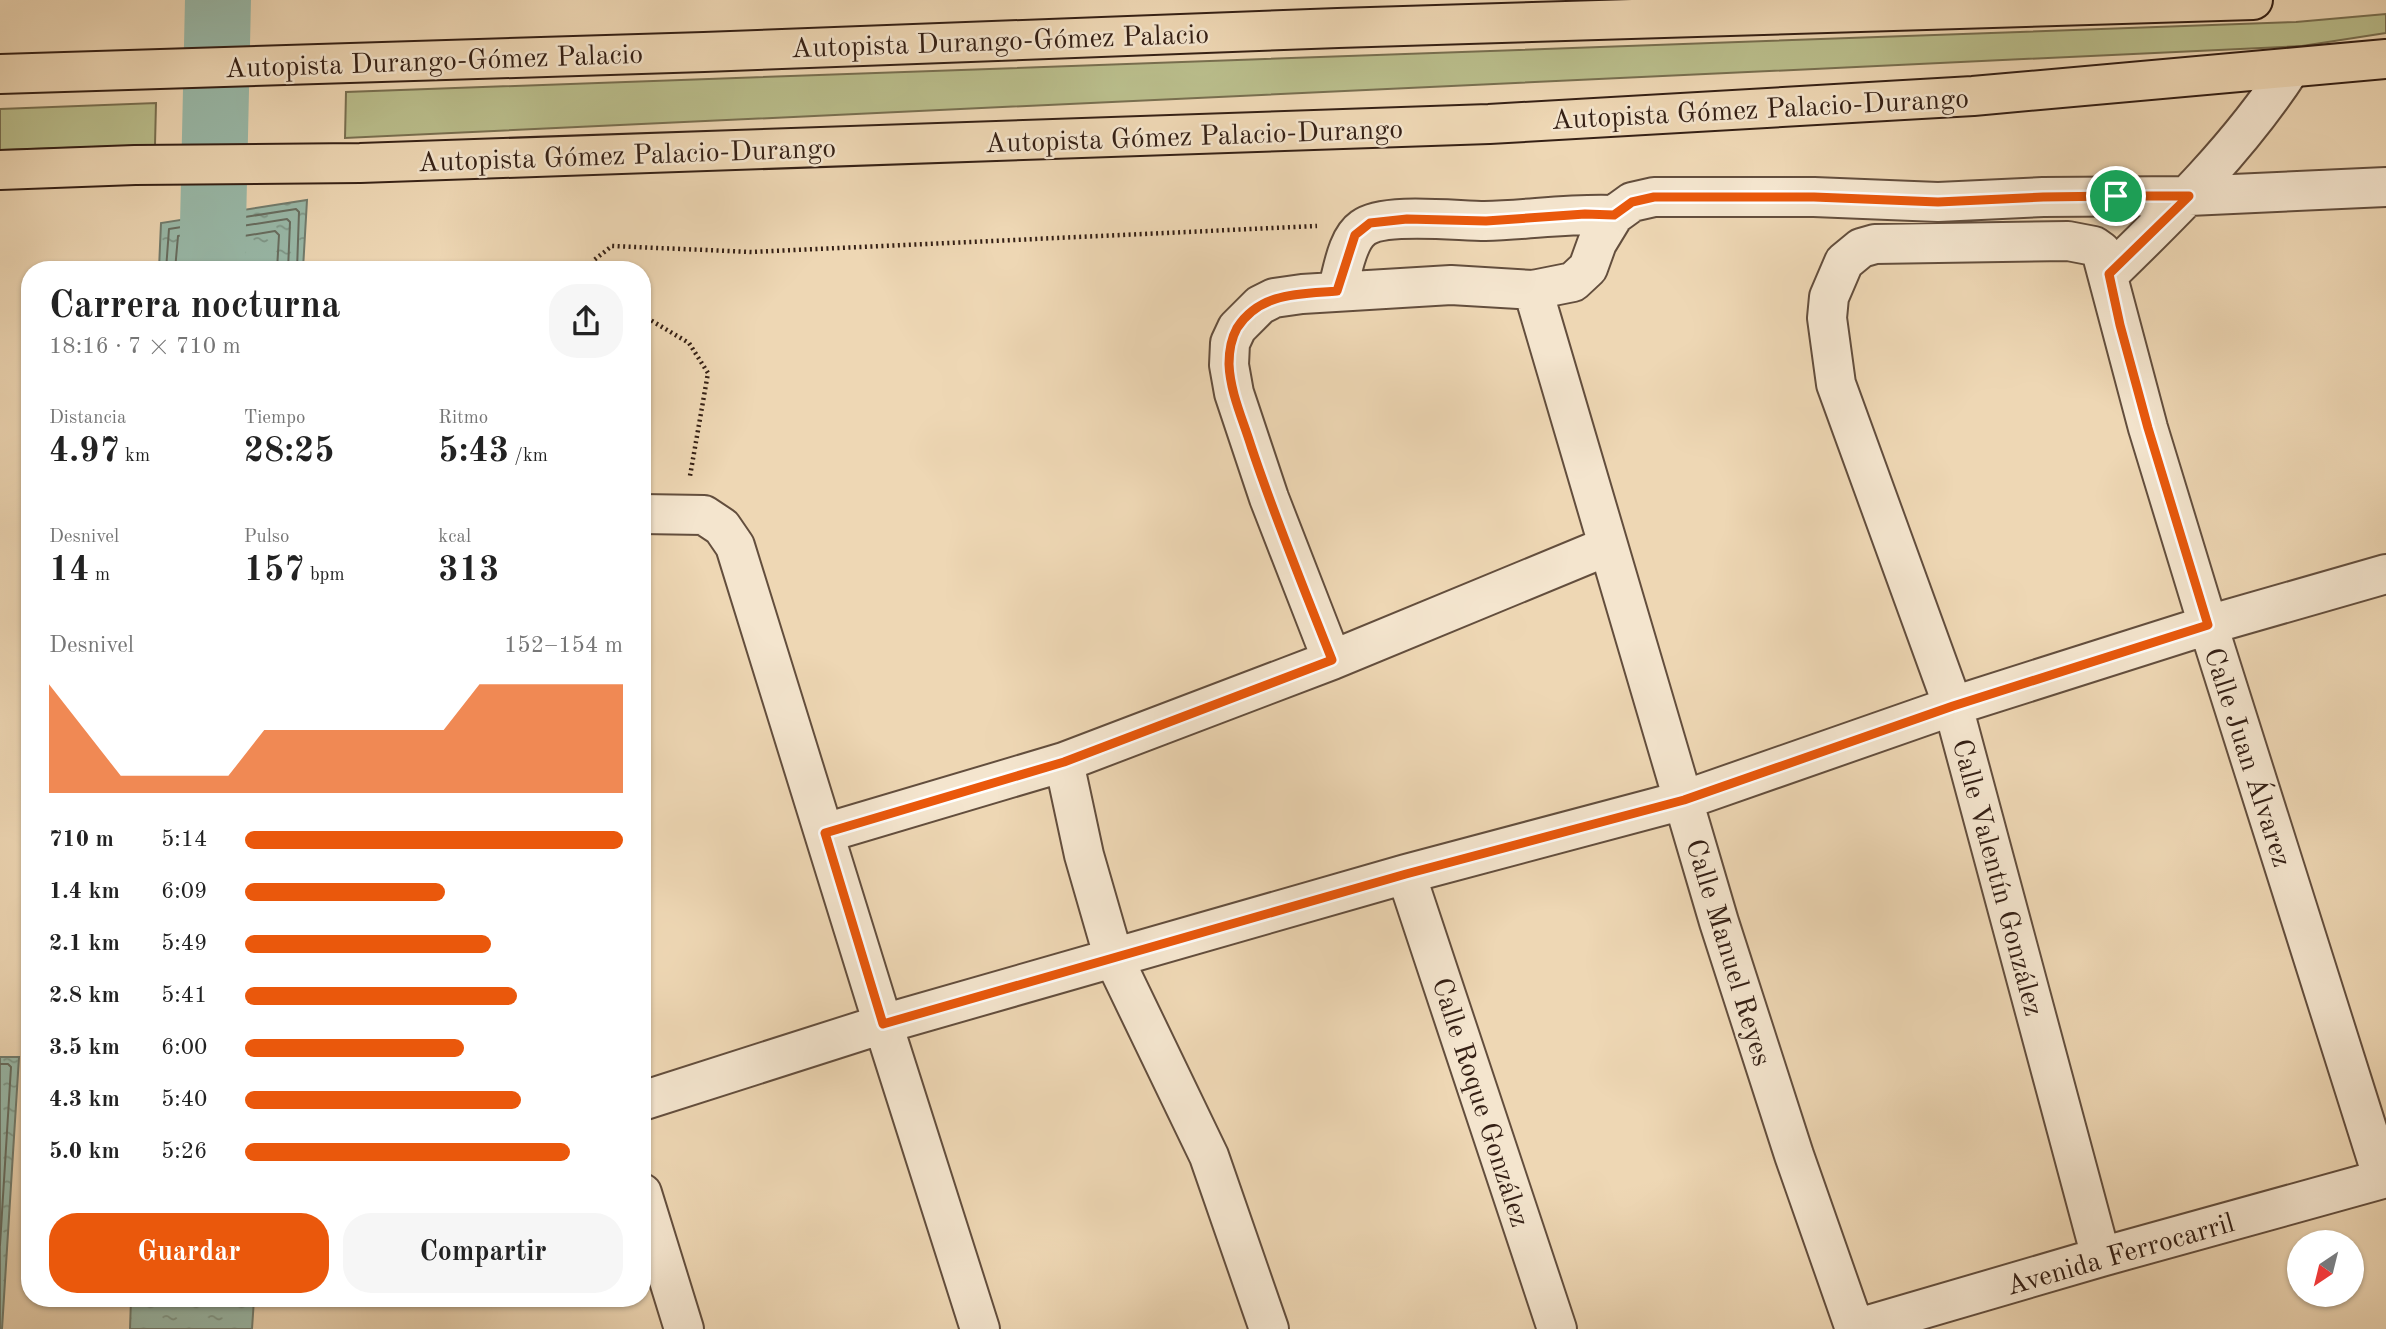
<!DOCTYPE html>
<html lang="es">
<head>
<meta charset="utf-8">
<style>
  body { margin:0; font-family:"Old Standard TT",serif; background:#f6f6f6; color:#222; height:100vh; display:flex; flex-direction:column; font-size:26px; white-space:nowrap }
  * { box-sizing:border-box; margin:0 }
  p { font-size:23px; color:#767676 }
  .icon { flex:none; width:38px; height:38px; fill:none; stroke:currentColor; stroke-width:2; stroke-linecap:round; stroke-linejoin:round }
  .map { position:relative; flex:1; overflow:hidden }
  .drawer { position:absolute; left:21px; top:261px; width:630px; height:1046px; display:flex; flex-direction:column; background:#fff; border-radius:28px; box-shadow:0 2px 5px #0004 }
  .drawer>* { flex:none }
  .needle { width:46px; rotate:215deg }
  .controls { position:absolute; left:2287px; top:1230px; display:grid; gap:14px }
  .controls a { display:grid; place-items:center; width:77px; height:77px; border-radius:50%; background:#fff; box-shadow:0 2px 5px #0004; font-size:35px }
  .pin { position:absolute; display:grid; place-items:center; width:60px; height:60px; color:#fff; margin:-30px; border:4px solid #fff; border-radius:50%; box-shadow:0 2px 7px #0007 }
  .round { display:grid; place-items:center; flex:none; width:74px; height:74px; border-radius:28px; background:#f6f6f6 }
  .headline { display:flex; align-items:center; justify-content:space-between; height:119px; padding:0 28px }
  h1 { font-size:38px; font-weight:700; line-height:52px }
  .metrics { display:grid; grid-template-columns:repeat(3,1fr); gap:10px; height:119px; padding:7px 28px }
  .metrics div { display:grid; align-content:center }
  .metrics b { font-size:35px; font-weight:700 }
  .metrics small { font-size:19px; font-weight:400 }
  .metrics p { font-size:19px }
  .chart { height:196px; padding:14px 28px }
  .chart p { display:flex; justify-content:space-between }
  .chart svg { width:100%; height:126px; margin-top:7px; fill:#ea580c; opacity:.7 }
  .primary-button { display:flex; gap:14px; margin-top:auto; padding:14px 28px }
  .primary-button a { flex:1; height:80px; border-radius:28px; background:#ea580c; color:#fff; font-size:28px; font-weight:700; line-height:80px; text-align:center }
  .primary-button a+a { background:#f6f6f6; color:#222 }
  ul { padding:0 28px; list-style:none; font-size:23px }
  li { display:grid; grid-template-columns:112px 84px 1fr; align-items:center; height:52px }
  li i { height:18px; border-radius:9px; background:#ea580c }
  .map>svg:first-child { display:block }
  .grass { fill:#babe8c; stroke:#786f50; stroke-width:2 }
  .water { fill:url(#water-ripples); stroke:#717c6e; stroke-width:2 }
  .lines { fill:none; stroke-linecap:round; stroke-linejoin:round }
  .shore { stroke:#676d60; stroke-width:2 }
  .river { stroke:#99baaa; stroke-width:66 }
  .minor-casing { stroke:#634e3d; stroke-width:42 }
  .highway-casing { stroke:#352015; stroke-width:42 }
  .path { stroke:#352015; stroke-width:4.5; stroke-dasharray:2 3.5; stroke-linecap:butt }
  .minor { stroke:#f4e5ce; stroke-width:38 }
  .highway { stroke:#eed7b4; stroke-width:38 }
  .route-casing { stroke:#fff; stroke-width:14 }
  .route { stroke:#ea580c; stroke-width:9 }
  .labels { text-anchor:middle; stroke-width:5; stroke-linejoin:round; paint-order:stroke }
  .street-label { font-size:28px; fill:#352015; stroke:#f4e5ce }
</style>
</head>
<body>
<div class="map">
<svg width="2386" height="1329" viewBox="0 0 2386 1329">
  <defs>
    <pattern id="water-ripples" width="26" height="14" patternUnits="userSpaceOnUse" patternTransform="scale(1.75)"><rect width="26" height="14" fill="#99baaa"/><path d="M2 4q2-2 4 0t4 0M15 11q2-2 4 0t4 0" fill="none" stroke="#7e9789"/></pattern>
  </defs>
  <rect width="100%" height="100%" fill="#eed7b4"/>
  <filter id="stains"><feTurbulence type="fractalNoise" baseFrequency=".00286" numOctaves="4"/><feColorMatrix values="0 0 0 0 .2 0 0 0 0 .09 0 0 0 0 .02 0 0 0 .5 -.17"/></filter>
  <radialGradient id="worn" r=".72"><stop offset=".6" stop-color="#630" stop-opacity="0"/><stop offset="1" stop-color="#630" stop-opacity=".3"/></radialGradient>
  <path class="grass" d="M 2386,14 L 2386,33 L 2302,46 L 345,138 L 346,92 L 2296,22 Z
    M 156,103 L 155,145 L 0,150 L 0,109 Z"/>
  <path class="water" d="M 307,200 L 303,269 L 159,269 L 161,223 Z
    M 0,1057 L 19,1057 L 2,1329 L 0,1329 Z
    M 131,1299 L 254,1299 L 252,1329 L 130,1329 Z"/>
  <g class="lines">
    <path class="shore" d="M 166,270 L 169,229 L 296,209 L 299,212 L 297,270
      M 175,270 L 178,236 L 287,219 L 290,222 L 288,270
      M 186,270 L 186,248 L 189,245 L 275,231 L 279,235 L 277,270
      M 0,1064 L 8,1064 L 11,1067 L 0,1245"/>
    <path class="river" d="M 212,270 L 218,0"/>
    <g class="minor-casing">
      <path id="minor" d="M 2109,274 C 2175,210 2240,146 2290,69
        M 1533,290 L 1719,922 L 1794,1155 L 1855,1329
        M 1337,291 C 1343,272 1346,240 1363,228 C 1384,212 1457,221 1485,221 C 1528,220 1571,213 1614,215
        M 642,514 L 704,515 L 722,527 L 735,546 L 883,1024 L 980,1329
        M 1332,660 L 1269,498 L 1234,393 L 1229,365 L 1230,343 L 1237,328 L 1260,305 L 1274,298 L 1302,294 L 1451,285 L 1533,290 L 1573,282 L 1588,268 L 1597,243 L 1614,215 L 1632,202 L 1654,197 L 1814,197 L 1938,202 L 2043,197 L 2189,196 L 2386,187
        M 1064,762 L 1084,855 L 1114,959 L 1209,1156 L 1269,1329
        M 825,833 L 1064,762 L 1332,660 L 1608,546
        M 1406,874 L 1557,1329
        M 642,1101 L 883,1024 L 1406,874 L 1684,800 L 1953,706 L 2208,625 L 2386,574
        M 642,1193 L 684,1329
        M 2101,1257 L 1953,706 L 1836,384 L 1827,318 L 1829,297 L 1844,262 L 1861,248 L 1875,244 L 2068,241 L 2094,246 L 2101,251 L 2148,428 L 2208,625 L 2383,1179
        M 1855,1329 L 2101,1257 L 2386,1178"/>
    </g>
    <g class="highway-casing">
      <path id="highway" d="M 0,74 L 704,52 L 1338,28 L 2253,0
        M 0,170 L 135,165 L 360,163 L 1489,124 L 1973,96 L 2386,59"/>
    </g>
    <path class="path" d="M 593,270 L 594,260 L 612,246 L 752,252 L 1317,226
      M 642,315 L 689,343 L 708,373 L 690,476"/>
    <use href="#minor" class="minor"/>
    <use href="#highway" class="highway"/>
  </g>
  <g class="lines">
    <g class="route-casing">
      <path id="route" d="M 2116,196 L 2189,196 L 2109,274 L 2120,325 L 2148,428 L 2208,625 L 1953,706 L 1684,800 L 1406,874 L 883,1024 L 825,833 L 1064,762 L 1332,660 C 1304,589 1275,518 1251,446 C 1243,420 1230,392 1229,364 C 1229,351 1231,339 1237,328 C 1260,292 1300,294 1337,291 L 1355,235 L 1370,223 L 1407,219 L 1486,221 L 1585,214 L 1614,215 L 1632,202 L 1654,197 L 1814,197 L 1938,202 L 2043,197 Z"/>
    </g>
    <use href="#route" class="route"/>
  </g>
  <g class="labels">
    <g class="street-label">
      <text transform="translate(1000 40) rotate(-2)" y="10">Autopista Durango-Gómez Palacio</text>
      <text transform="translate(434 60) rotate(-2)" y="10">Autopista Durango-Gómez Palacio</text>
      <text transform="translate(1760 108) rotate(-3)" y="10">Autopista Gómez Palacio-Durango</text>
      <text transform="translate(1194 135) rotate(-2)" y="10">Autopista Gómez Palacio-Durango</text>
      <text transform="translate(627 154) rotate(-2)" y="10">Autopista Gómez Palacio-Durango</text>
      <text transform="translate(2249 757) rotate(72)" y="10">Calle Juan Álvarez</text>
      <text transform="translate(1999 877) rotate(75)" y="10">Calle Valentín González</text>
      <text transform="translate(1730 952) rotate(73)" y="10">Calle Manuel Reyes</text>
      <text transform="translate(1482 1102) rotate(72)" y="10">Calle Roque González</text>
      <text transform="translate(2120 1253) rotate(-16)" y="10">Avenida Ferrocarril</text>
    </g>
  </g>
  <rect width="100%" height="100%" filter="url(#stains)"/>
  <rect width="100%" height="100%" fill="url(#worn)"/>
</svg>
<div class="controls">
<a><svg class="needle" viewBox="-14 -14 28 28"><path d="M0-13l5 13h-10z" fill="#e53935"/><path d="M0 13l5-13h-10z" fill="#767676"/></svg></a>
</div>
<div class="pin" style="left:2116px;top:196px;background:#1e9e55"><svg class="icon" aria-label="arrive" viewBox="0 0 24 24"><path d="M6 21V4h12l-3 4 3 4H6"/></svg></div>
<section class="drawer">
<div class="headline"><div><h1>Carrera nocturna</h1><p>18:16 · 7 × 710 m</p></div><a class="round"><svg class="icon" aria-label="share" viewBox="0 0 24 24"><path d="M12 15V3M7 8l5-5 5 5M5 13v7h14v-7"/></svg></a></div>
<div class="metrics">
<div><p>Distancia</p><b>4.97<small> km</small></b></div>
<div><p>Tiempo</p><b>28:25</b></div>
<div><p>Ritmo</p><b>5:43<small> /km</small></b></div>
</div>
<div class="metrics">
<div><p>Desnivel</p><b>14<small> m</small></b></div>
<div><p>Pulso</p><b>157<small> bpm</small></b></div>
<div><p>kcal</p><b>313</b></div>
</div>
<div class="chart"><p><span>Desnivel</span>152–154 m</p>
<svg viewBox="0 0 160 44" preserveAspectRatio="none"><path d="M0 44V6L10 22L20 38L30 38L40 38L50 38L60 22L70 22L80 22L90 22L100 22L110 22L120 6L130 6L140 6L150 6L160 6V44z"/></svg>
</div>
<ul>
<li><b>710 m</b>5:14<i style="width:100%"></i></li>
<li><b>1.4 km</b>6:09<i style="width:53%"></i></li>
<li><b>2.1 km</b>5:49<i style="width:65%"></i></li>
<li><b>2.8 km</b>5:41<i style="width:72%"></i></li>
<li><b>3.5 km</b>6:00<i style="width:58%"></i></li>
<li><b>4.3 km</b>5:40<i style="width:73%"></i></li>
<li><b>5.0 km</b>5:26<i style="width:86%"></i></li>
</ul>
<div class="primary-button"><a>Guardar</a><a>Compartir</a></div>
</section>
</div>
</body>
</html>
